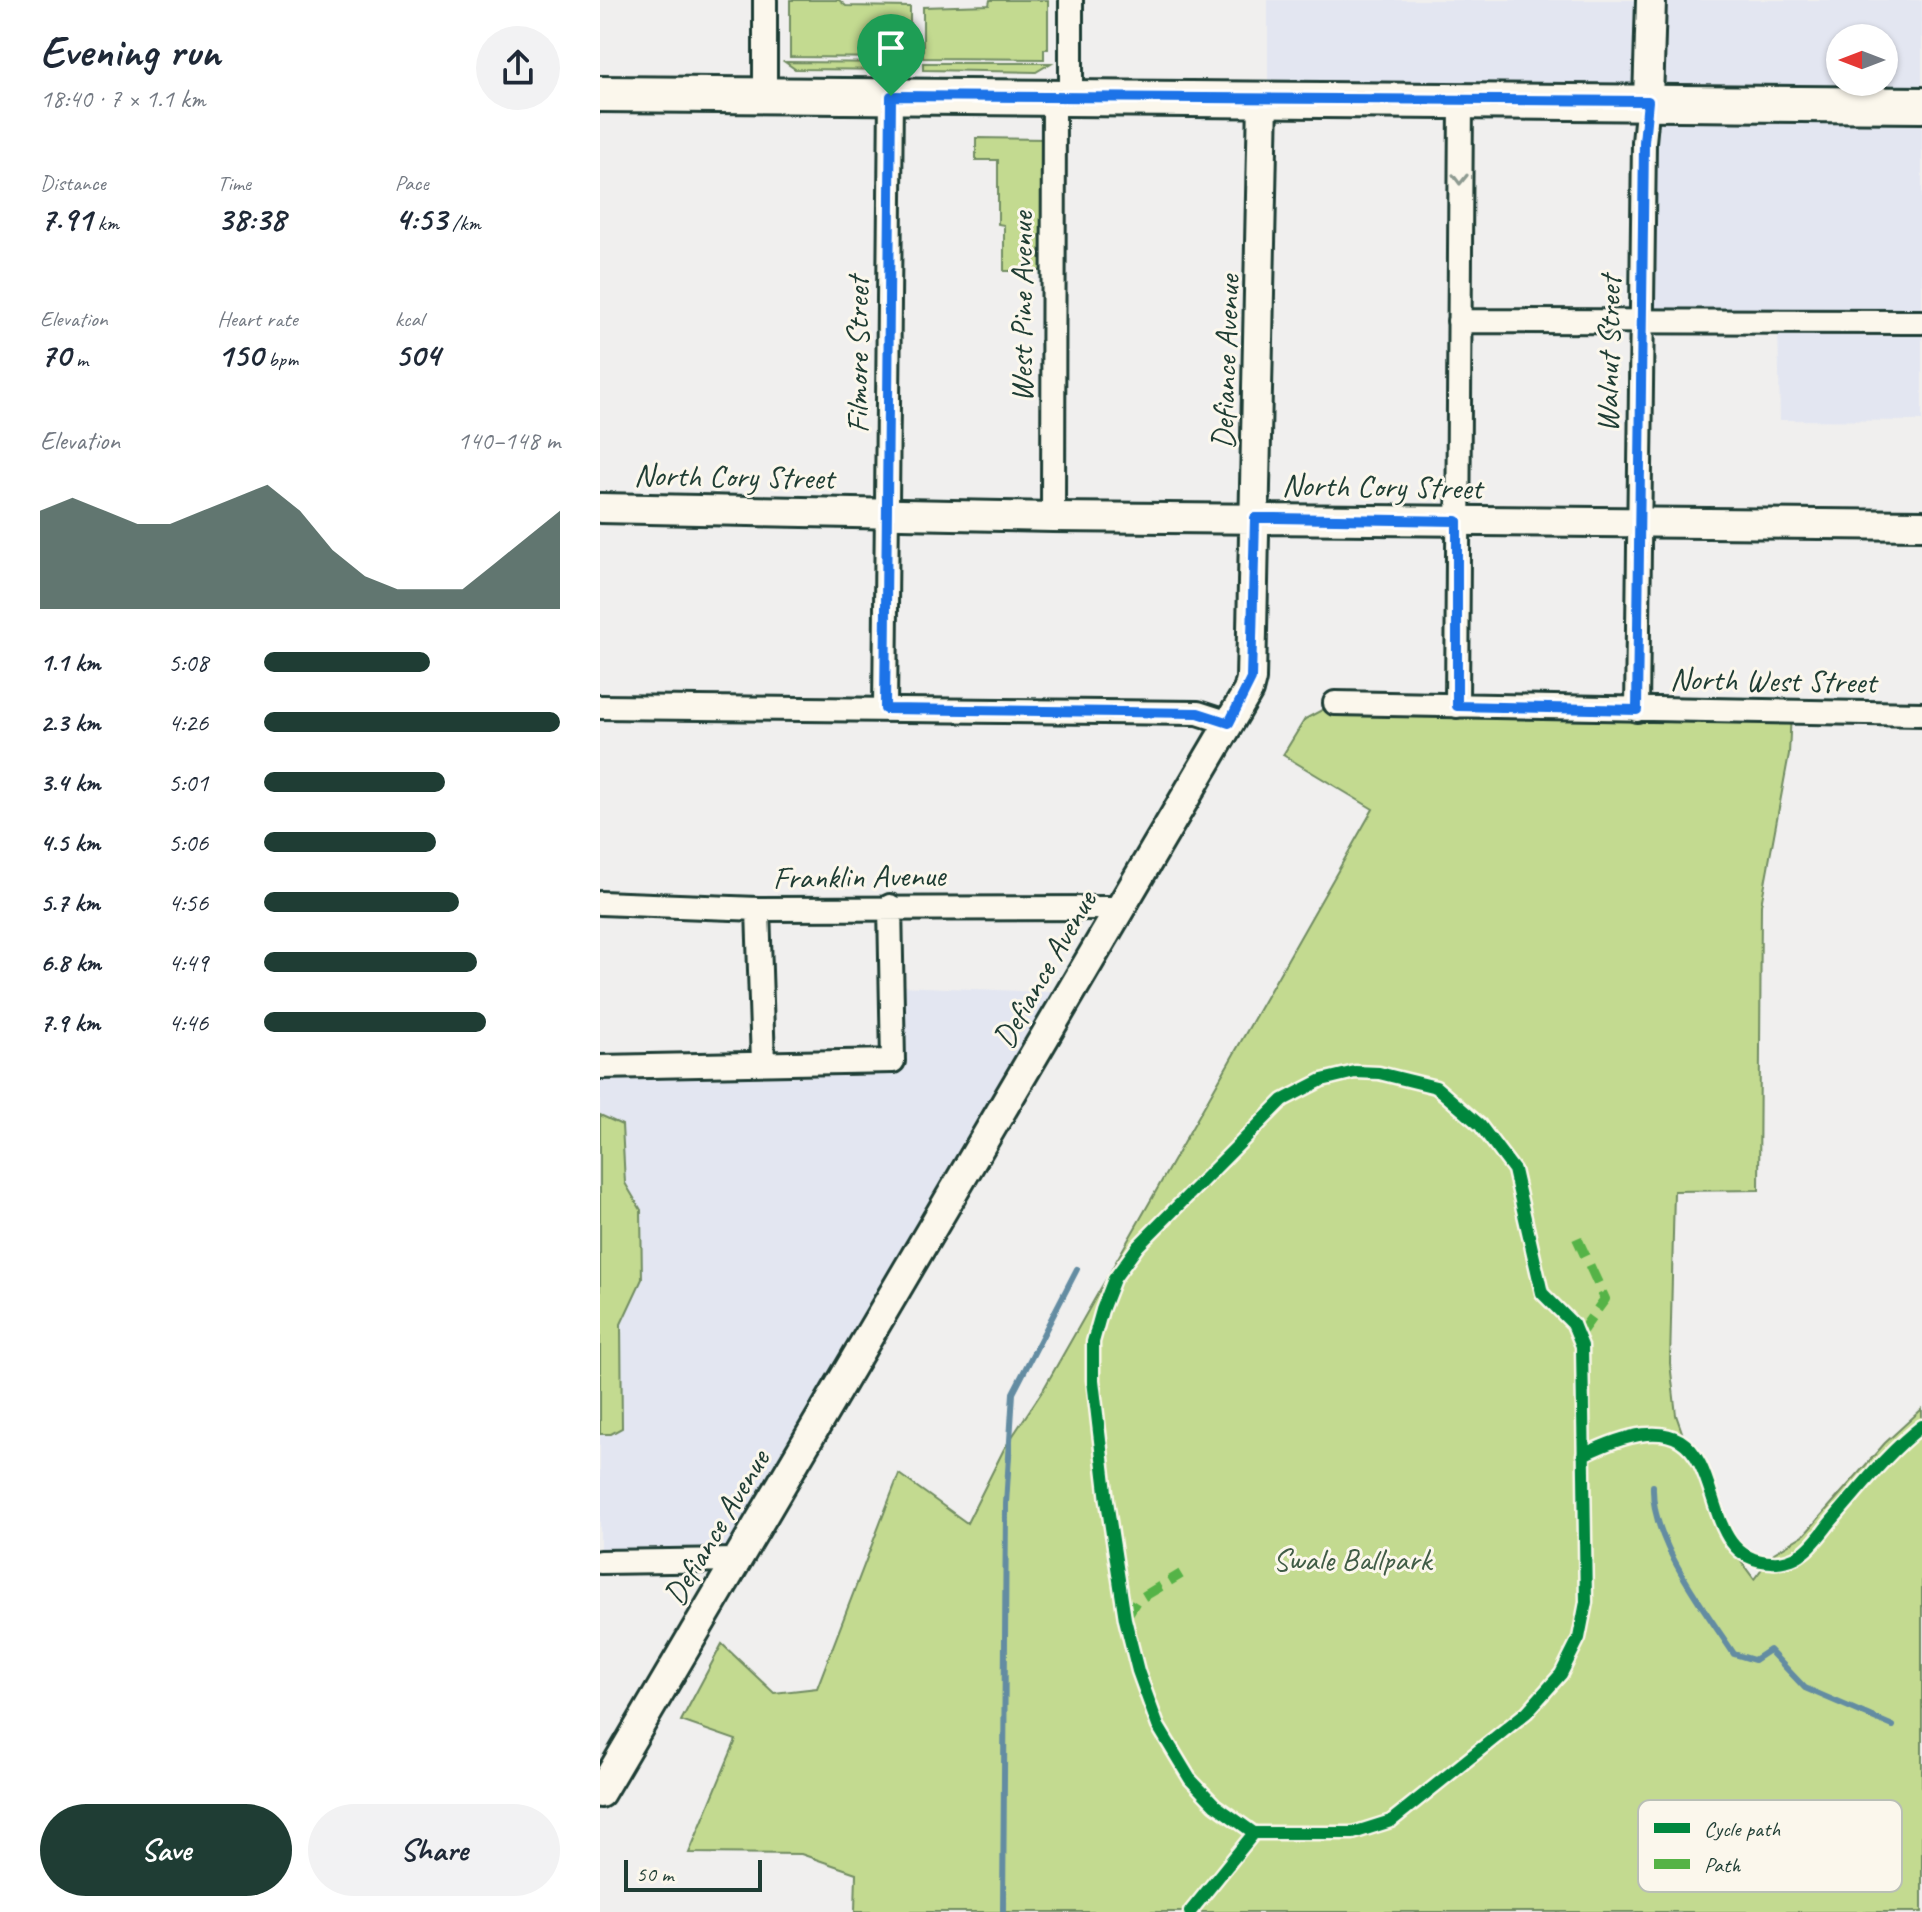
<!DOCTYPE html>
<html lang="en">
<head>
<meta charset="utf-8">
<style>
  body { margin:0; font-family:Caveat,sans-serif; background:#f2f2f3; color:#1f2937; height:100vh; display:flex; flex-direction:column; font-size:30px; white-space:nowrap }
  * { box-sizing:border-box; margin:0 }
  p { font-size:26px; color:#747a83 }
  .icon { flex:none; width:44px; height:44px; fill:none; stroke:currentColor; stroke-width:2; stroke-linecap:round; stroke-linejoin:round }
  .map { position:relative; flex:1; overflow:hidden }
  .panel { display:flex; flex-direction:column; background:#fff; width:600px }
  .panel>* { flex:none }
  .needle { width:52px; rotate:270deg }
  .tools { position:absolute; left:1226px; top:24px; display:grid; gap:16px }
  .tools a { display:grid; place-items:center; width:72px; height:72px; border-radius:50%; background:#fff; box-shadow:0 2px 6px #0004; font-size:40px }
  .scale { position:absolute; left:24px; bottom:20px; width:138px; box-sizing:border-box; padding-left:8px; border:4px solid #1f3d34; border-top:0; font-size:22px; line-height:28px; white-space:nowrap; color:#1f3d34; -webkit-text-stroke:6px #fbf7ec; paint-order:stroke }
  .pin { position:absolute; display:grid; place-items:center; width:68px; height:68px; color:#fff; margin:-82px -34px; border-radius:50% 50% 50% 0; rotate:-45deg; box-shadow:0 0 8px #0007 }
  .pin .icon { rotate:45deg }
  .round { display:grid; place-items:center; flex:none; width:84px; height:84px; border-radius:42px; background:#f2f2f3 }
  .summary { display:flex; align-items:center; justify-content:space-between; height:136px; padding:0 40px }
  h1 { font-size:44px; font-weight:800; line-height:60px }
  .figures { display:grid; grid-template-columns:repeat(3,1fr); gap:12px; height:136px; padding:8px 40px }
  .figures div { display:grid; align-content:center }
  .figures b { font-size:34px; font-weight:800 }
  .figures small { font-size:22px; font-weight:400 }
  .figures p { font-size:22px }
  .chart { height:224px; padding:16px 40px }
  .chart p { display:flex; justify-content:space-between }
  .chart svg { width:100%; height:144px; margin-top:8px; fill:#1f3d34; opacity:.7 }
  .primary-button { display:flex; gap:16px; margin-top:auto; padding:16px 40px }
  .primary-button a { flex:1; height:92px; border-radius:48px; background:#1f3d34; color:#fff; font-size:32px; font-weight:800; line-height:92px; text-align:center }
  .primary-button a+a { background:#f2f2f3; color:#1f2937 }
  ul { padding:0 40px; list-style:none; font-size:26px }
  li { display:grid; grid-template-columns:128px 96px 1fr; align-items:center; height:60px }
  li i { height:20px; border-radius:10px; background:#1f3d34 }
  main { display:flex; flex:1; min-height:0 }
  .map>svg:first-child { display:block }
  .built { fill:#e3e6f1; fill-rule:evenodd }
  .green { fill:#c3da90; stroke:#718c62; stroke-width:2 }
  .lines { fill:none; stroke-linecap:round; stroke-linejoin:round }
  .stream { stroke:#638ca2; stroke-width:6 }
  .minor-casing { stroke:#1f3d34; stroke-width:28 }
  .tertiary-casing { stroke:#1f3d34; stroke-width:34 }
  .primary-casing { stroke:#1f3d34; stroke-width:40 }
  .minor { stroke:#fbf7ec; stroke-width:22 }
  .tertiary { stroke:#fbf7ec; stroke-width:28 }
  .primary { stroke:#fbf7ec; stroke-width:34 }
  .quiet { stroke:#55b346; stroke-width:10; stroke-dasharray:20 10; stroke-linecap:butt }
  .cycleway-casing { stroke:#fbf7ec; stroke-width:17 }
  .cycleway { stroke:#00873e; stroke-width:12 }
  .oneway { stroke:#8d9a90 }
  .route-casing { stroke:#fff; stroke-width:16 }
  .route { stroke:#1a73e8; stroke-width:10 }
  .labels { text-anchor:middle; stroke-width:6; stroke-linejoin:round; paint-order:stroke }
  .street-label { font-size:32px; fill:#1f3d34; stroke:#fbf7ec }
  .park-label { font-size:32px; fill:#405c46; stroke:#fbf7ec }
  .key { fill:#fbf7ec; stroke:#b9bfb5; stroke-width:2 }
  .key-label { font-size:22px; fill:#1f3d34 }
</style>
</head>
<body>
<main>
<section class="panel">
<div class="summary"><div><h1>Evening run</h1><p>18:40 · 7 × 1.1 km</p></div><a class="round"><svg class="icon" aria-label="share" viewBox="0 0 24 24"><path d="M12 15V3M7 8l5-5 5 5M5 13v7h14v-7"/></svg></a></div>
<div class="figures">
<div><p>Distance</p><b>7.91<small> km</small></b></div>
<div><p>Time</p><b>38:38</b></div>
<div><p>Pace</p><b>4:53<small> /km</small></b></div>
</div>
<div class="figures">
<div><p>Elevation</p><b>70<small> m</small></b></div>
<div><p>Heart rate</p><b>150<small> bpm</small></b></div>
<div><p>kcal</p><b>504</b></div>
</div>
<div class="chart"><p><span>Elevation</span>140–148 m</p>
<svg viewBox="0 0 160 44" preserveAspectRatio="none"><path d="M0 44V14L10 10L20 14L30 18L40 18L50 14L60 10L70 6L80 14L90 26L100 34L110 38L120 38L130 38L140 30L150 22L160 14V44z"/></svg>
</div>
<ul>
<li><b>1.1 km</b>5:08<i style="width:56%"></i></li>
<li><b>2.3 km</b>4:26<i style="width:100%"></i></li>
<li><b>3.4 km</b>5:01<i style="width:61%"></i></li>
<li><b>4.5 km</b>5:06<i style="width:58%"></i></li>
<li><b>5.7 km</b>4:56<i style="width:66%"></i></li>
<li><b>6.8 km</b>4:49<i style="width:72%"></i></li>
<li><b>7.9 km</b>4:46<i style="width:75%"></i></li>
</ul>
<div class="primary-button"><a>Save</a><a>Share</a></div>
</section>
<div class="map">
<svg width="1322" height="1912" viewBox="0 0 1322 1912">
  <rect width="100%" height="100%" fill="#f0efee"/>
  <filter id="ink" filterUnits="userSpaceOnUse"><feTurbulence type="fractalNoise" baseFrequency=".0125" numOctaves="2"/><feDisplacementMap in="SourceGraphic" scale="16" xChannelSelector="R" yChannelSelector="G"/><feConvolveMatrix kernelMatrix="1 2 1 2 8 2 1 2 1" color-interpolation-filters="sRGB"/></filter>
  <g filter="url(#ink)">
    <path class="built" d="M 668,0 L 1322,0 L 1322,421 L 1180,420 L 1178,323 L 1043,323 L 1048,101 L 668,99 ZM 1240,38 L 1284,38 L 1284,82 L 1240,82 Z
      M 300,986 L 469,993 L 138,1560 L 0,1562 L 0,1063 L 296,1074 Z"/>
    <path class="green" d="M 190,0 L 239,0 L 246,6 L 310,7 L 310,43 L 299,40 L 299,52 L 311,49 L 311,58 L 190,57 Z
      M 390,0 L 448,0 L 448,49 L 444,49 L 444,59 L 323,58 L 323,7 L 389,5 Z
      M 185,62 L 312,63 L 312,70 L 195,69 Z
      M 323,63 L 451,63 L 436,72 L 323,70 Z
      M 376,138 L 447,139 L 446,263 L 441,271 L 404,271 L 404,225 L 398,224 L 398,160 L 376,160 Z
      M 735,703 L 1191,712 L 1189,754 L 1161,905 L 1159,1190 L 1074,1191 L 1070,1363 L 1076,1415 L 1116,1528 L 1154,1579 L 1174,1553 L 1205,1534 L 1285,1443 L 1322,1409 L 1322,1912 L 255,1912 L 256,1873 L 201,1854 L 89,1853 L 136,1740 L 81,1721 L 122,1644 L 174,1693 L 217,1688 L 299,1474 L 367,1523 L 404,1449 L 443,1390 L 773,809 L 683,755 L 705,719 Z
      M 0,1115 L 22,1125 L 25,1183 L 41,1210 L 42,1279 L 21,1324 L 22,1428 L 11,1434 L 0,1434 Z"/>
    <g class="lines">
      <path class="stream" d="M 1053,1486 C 1051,1542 1104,1608 1134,1654 L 1154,1660 L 1169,1650 L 1205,1688 L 1293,1726
        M 403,1912 L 406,1504 L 413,1393 L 477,1269"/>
      <g class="minor-casing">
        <path id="minor" d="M 165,0 L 165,95
          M 471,0 L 471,98
          M 859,321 L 1322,322
          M 453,517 L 454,97
          M 735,703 L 1322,714
          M 857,706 L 861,101
          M 0,707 L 598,713 L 629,723
          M 285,709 L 291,96
          M 1037,710 L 1044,142 L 1048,101
          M 0,903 L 158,909 L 519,908
          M 158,909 L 163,1063
          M 0,1067 L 293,1061 L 290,906
          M 0,1562 L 138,1560"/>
      </g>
      <g class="tertiary-casing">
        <path id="tertiary" d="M 1048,101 L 1051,0
          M 0,508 L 453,517 L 1322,525
          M 0,1793 L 648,691 L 651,679 L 663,99"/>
      </g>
      <g class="primary-casing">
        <path id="primary" d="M 0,94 L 1322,105"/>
      </g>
      <use href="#minor" class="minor"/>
      <use href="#tertiary" class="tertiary"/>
      <use href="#primary" class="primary"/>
      <path class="quiet" d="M 977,1238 L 1005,1299 L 979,1335
        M 525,1619 L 536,1601 L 581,1574"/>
      <g class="cycleway-casing">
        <path id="cycleway" d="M 755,1072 L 779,1073 L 836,1087 L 880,1125 L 914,1170 L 942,1293 L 973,1324 L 982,1346 L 986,1602 L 979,1638 L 961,1674 L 927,1712 L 791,1821 L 753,1833 L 654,1833 L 615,1805 L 590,1779 L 558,1726 L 538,1671 L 525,1619 L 507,1501 L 493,1380 L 493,1342 L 502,1310 L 514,1279 L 538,1246 L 683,1100 L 722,1080 Z
          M 983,1455 C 1154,1371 1076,1562 1172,1562 C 1181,1563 1194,1559 1201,1554 C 1214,1546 1224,1529 1234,1518 C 1262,1486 1288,1452 1322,1426
          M 590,1912 L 654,1833"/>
      </g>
      <use href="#cycleway" class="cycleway"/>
    </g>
    <defs><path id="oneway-chevron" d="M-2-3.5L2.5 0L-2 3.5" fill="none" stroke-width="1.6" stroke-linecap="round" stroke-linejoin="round" transform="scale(2)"/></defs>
    <use class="oneway" href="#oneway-chevron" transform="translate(860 179) rotate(91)"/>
  </g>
  <g class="lines" filter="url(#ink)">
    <g class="route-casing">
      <path id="route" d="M 291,96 L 1048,101 L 1044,142 L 1037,710 L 857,706 L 857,521 L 675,518 L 655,518 L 651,679 L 629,723 L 598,713 L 285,709 Z"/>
    </g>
    <use href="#route" class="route"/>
  </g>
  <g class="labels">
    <g class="street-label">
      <text transform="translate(421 307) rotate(-90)" y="11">West Pine Avenue</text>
      <text transform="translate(1008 354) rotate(-89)" y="11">Walnut Street</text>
      <text transform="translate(257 355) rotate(-90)" y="11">Filmore Street</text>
      <text transform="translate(625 362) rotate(-88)" y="11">Defiance Avenue</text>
      <text transform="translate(134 476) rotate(1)" y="11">North Cory Street</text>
      <text transform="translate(782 486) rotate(1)" y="11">North Cory Street</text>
      <text transform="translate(1173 680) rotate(1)" y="11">North West Street</text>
      <text transform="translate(259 876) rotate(-1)" y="11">Franklin Avenue</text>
      <text transform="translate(444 969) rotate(-60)" y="11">Defiance Avenue</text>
      <text transform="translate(116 1527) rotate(-59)" y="11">Defiance Avenue</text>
    </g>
    <g class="park-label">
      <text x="752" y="1570">Swale Ballpark</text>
    </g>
  </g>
  <rect x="1038" y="1800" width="264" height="92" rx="12" class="key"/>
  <rect x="1054" y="1823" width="36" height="10" fill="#00873e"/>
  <rect x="1054" y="1859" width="36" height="10" fill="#55b346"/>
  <g class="key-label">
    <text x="1104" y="1836">Cycle path</text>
    <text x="1104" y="1872">Path</text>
  </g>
</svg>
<div class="tools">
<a><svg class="needle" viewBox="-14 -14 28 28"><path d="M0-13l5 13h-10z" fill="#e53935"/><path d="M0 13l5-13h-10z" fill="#747a83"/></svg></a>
</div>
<div class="scale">50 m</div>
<div class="pin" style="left:291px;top:96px;background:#1e9e55"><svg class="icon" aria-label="arrive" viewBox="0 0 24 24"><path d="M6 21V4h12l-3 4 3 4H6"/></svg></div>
</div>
</main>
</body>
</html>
